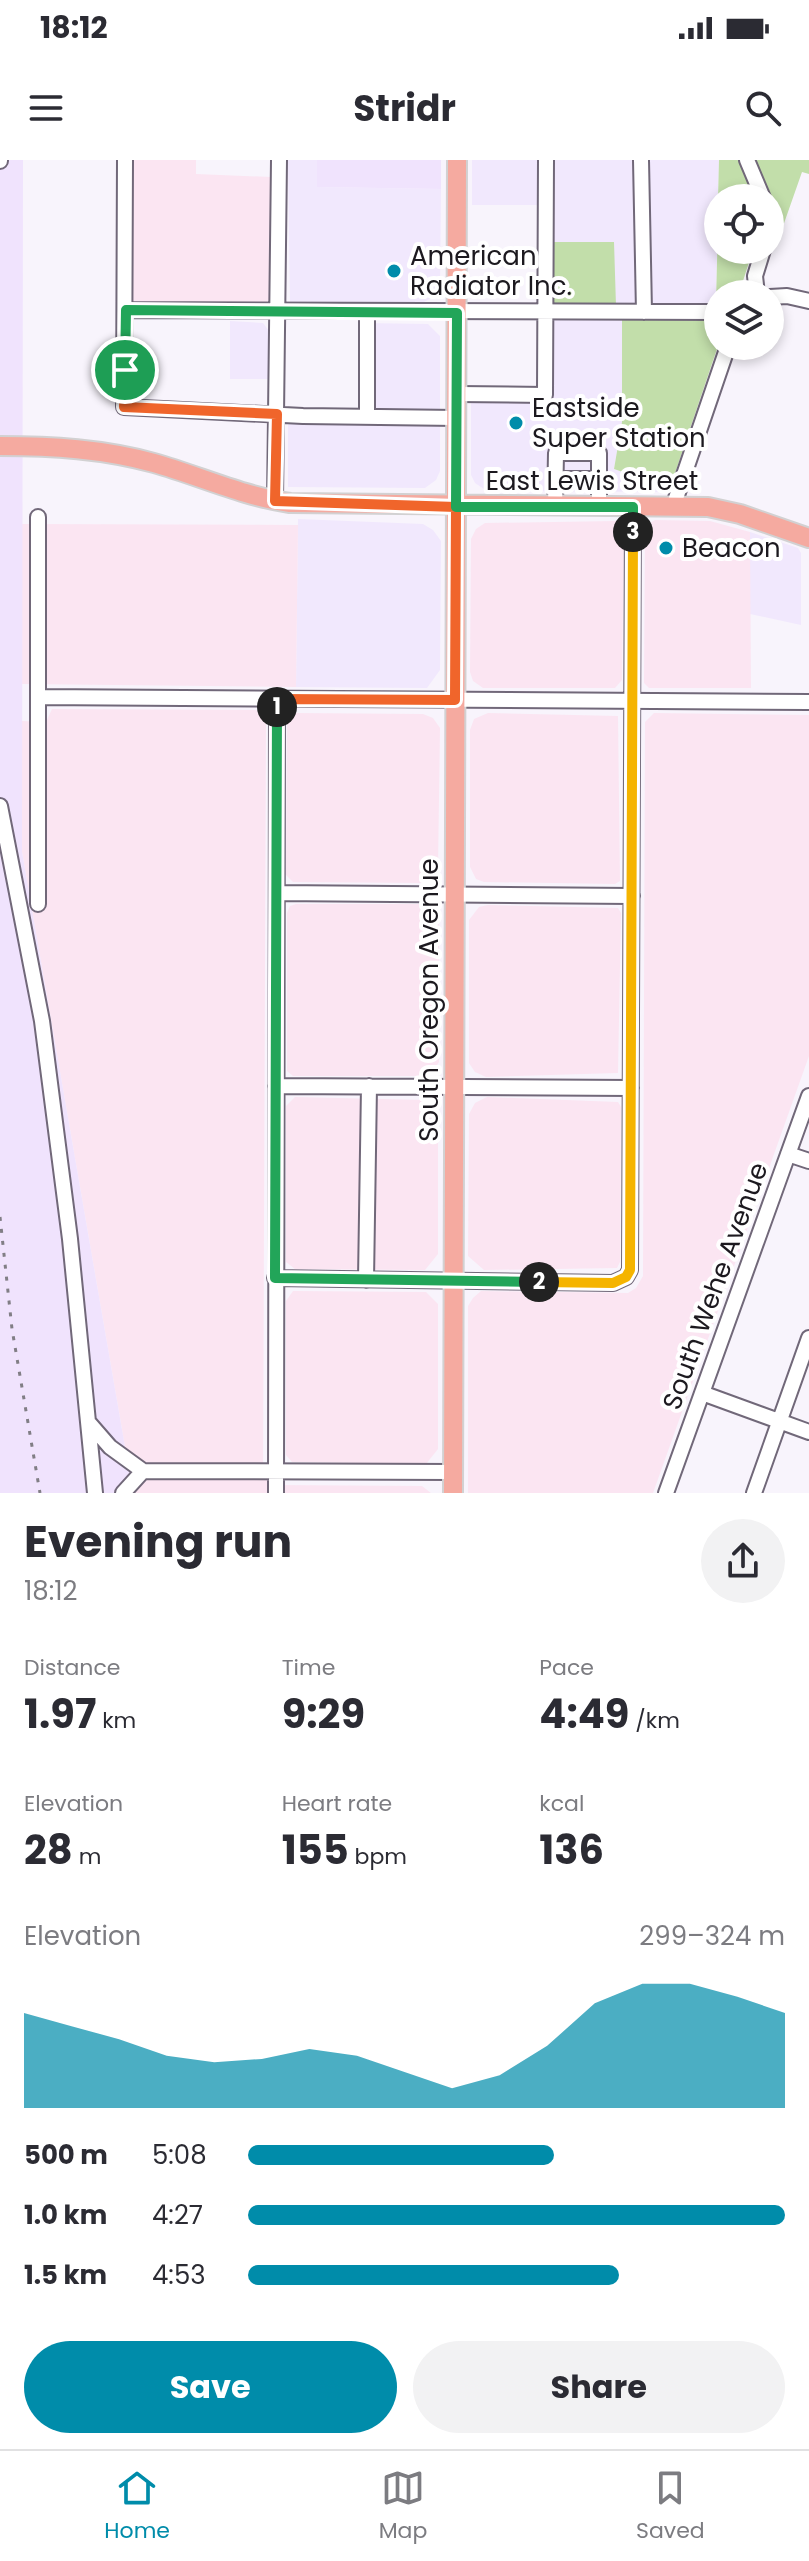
<!DOCTYPE html>
<html lang="en">
<head>
<meta charset="utf-8">
<style>
  body { margin:0; font-family:Poppins,sans-serif; background:#f2f2f3; color:#2b2b33; height:100vh; display:flex; flex-direction:column; font-size:30px; white-space:nowrap }
  * { box-sizing:border-box; margin:0 }
  p { font-size:26px; color:#7c7c81 }
  .icon { flex:none; width:44px; height:44px; fill:none; stroke:currentColor; stroke-width:2; stroke-linecap:round; stroke-linejoin:round }
  .map { position:relative; height:1333px; overflow:hidden }
  .details { display:flex; flex-direction:column; background:#fff; flex:1 }
  .details>* { flex:none }
  .controls { position:absolute; left:704px; top:24px; display:grid; gap:16px }
  .controls a { display:grid; place-items:center; width:80px; height:80px; border-radius:50%; background:#fff; box-shadow:0 4px 12px #0003; font-size:40px }
  .pin { position:absolute; display:grid; place-items:center; width:68px; height:68px; color:#fff; margin:-34px; border:4px solid #fff; border-radius:50%; box-shadow:0 2px 8px #0007 }
  .km { position:absolute; width:40px; height:40px; margin:-20px; border-radius:50%; background:#222; color:#fff; font-size:22px; line-height:40px; text-align:center }
  .round { display:grid; place-items:center; flex:none; width:84px; height:84px; border-radius:42px; background:#f2f2f3 }
  .headline { display:flex; align-items:center; justify-content:space-between; height:136px; padding:0 24px }
  h1 { font-size:44px; font-weight:700; line-height:60px }
  .figures { display:grid; grid-template-columns:repeat(3,1fr); gap:12px; height:136px; padding:8px 24px }
  .figures div { display:grid; align-content:center }
  .figures b { font-size:40px; font-weight:700 }
  .figures small { font-size:22px; font-weight:400 }
  .figures p { font-size:22px }
  .chart { height:224px; padding:16px 24px }
  .chart p { display:flex; justify-content:space-between }
  .chart svg { width:100%; height:144px; margin-top:8px; fill:#008caa; opacity:.7 }
  .primary-button { display:flex; gap:16px; margin-top:auto; padding:16px 24px }
  .primary-button a { flex:1; height:92px; border-radius:48px; background:#008caa; color:#fff; font-size:32px; font-weight:700; line-height:92px; text-align:center }
  .primary-button a+a { background:#f2f2f3; color:#2b2b33 }
  ul { padding:0 24px; list-style:none; font-size:26px }
  li { display:grid; grid-template-columns:128px 96px 1fr; align-items:center; height:60px }
  li i { height:20px; border-radius:10px; background:#008caa }
  .status { display:flex; justify-content:space-between; align-items:center; height:56px; padding:0 40px; background:#fff; direction:ltr }
  .status svg { height:22px; fill:currentColor }
  header { display:flex; justify-content:space-between; align-items:center; height:104px; padding:0 24px; background:#fff; font-size:36px; font-weight:700 }
  .tab-bar { display:flex; justify-content:space-around; align-items:center; height:112px; border-top:2px solid #e1e1e2; background:#fff; font-size:22px; color:#7c7c81 }
  .tab-bar a { display:grid; justify-items:center; gap:4px }
  .tab-bar .active { color:#008caa }
  .map>svg:first-child { display:block }
  .commercial { fill:#f1e8fd }
  .industrial { fill:#fbe5f2 }
  .built { fill:#f0e3fd }
  .green { fill:#c2deaa }
  .lines { fill:none; stroke-linecap:round; stroke-linejoin:round }
  .minor-casing { stroke:#716879; stroke-width:18 }
  .major-casing { stroke:#d2d1d2; stroke-width:22 }
  .minor { stroke:#fff; stroke-width:14 }
  .major { stroke:#f5aaa0; stroke-width:18 }
  .rail { stroke:#817e85; stroke-width:3; stroke-dasharray:4 8; stroke-linecap:butt }
  .split-1-casing { stroke:#fff; stroke-width:16 }
  .split-2-casing { stroke:#fff; stroke-width:16 }
  .split-3-casing { stroke:#fff; stroke-width:16 }
  .split-4-casing { stroke:#fff; stroke-width:16 }
  .split-1 { stroke:#f0652b; stroke-width:10 }
  .split-2 { stroke:#22a559; stroke-width:10 }
  .split-3 { stroke:#f5b400; stroke-width:10 }
  .split-4 { stroke:#22a559; stroke-width:10 }
  .poi-dot { fill:#008caa; stroke:#fff; stroke-width:3 }
  .labels { text-anchor:middle; stroke-width:8; stroke-linejoin:round; paint-order:stroke }
  .poi-label { font-size:26px; fill:#1c191f; stroke:#fff; text-anchor:start }
  .street-label { font-size:26px; fill:#1c191f; stroke:#fff }
</style>
</head>
<body>
<div class="status"><b>18:12</b><svg viewBox="0 0 49 12"><path d="M0 12V9h3v3zM5 12V6h3v6zM10 12V3h3v9zM15 12V0h3v12zM26 1h20v11H26zM47 4h2v5h-2z"/></svg></div>
<header><svg class="icon" aria-label="menu" viewBox="0 0 24 24"><path d="M4 6h16M4 12h16M4 18h16"/></svg>Stridr<svg class="icon" aria-label="search" viewBox="0 0 24 24"><circle cx="10" cy="10" r="6"/><path d="M15 15l6 6"/></svg></header>
<div class="map">
<svg width="809" height="1333" viewBox="0 0 809 1333">
  <rect width="100%" height="100%" fill="#f8f4fc"/>
  <path class="commercial" d="M 288,0 L 317,0 L 317,27 L 441,29 L 440,127 L 437,135 L 424,142 L 290,142 Z
    M 472,0 L 719,0 L 716,143 L 616,146 L 540,82 L 540,45 L 472,45 Z
    M 550,157 L 622,157 L 622,262 L 614,309 L 670,328 L 669,332 L 487,331 L 475,323 L 471,315 L 471,238 L 549,239 Z
    M 230,161 L 263,163 L 269,171 L 269,219 L 230,219 Z
    M 362,163 L 428,164 L 440,176 L 440,311 L 436,320 L 425,328 L 288,327 L 288,249 L 361,249 Z
    M 298,359 L 423,364 L 433,370 L 441,381 L 440,510 L 427,528 L 296,527 Z
    M 750,372 L 798,388 L 801,393 L 801,465 L 750,454 Z"/>
  <path class="industrial" d="M 131,0 L 196,0 L 196,14 L 271,17 L 270,140 L 261,145 L 131,144 Z
    M 655,360 L 710,361 L 750,372 L 751,528 L 649,528 L 644,523 L 645,366 Z
    M 616,361 L 624,368 L 622,520 L 615,528 L 483,528 L 473,521 L 470,512 L 471,379 L 476,369 L 485,363 Z
    M 22,364 L 298,365 L 296,527 L 22,524 Z
    M 52,549 L 256,550 L 266,559 L 263,1315 L 273,1325 L 422,1326 L 431,1333 L 133,1333 L 22,692 L 22,561 L 46,562 Z
    M 294,553 L 423,554 L 433,558 L 440,568 L 438,708 L 433,719 L 423,723 L 293,722 L 286,715 L 287,559 Z
    M 488,553 L 618,556 L 620,721 L 615,724 L 484,722 L 476,719 L 470,707 L 470,570 L 474,559 Z
    M 654,553 L 809,555 L 809,896 L 653,1333 L 468,1333 L 468,1146 L 473,1138 L 481,1131 L 628,1133 L 636,1128 L 643,1116 L 645,562 Z
    M 296,744 L 424,744 L 434,750 L 439,759 L 439,902 L 432,912 L 424,916 L 293,916 L 287,911 L 287,753 L 290,746 Z
    M 488,745 L 618,748 L 621,753 L 618,913 L 486,917 L 475,912 L 469,903 L 469,760 L 479,747 Z
    M 295,937 L 426,940 L 438,951 L 438,1094 L 425,1110 L 295,1109 L 286,1102 L 286,946 Z
    M 487,937 L 618,942 L 621,947 L 620,1102 L 617,1108 L 484,1110 L 468,1096 L 469,954 L 475,943 Z
    M 293,1131 L 426,1132 L 438,1144 L 438,1289 L 426,1304 L 292,1302 L 286,1295 L 286,1141 Z"/>
  <path class="built" d="M 0,0 L 23,0 L 22,692 L 133,1333 L 0,1333 Z
    M 317,0 L 441,0 L 441,29 L 317,27 Z"/>
  <path class="green" d="M 719,0 L 809,0 L 809,14 L 802,12 L 782,69 L 770,63 L 770,38 L 718,38 Z
    M 718,60 L 718,90 L 753,90 L 742,124 L 743,134 L 718,134 L 716,143 Z
    M 540,82 L 614,82 L 616,146 L 541,146 Z
    M 622,157 L 704,157 C 718,164 718,170 718,186 L 670,328 L 614,309 L 622,262 Z"/>
  <g class="lines">
    <g class="minor-casing">
      <path id="minor" d="M 125,0 L 124,247 L 303,256 L 457,258
        M 641,0 L 644,152
        M 747,0 L 763,38
        M 0,1 L 0,0
        M 770,63 L 770,68
        M 757,134 L 755,116 L 763,90
        M 770,137 L 787,136 L 809,141
        M 126,150 L 718,152
        M 457,234 L 545,235 L 546,0
        M 367,257 L 367,152
        M 555,319 L 599,319
        M 275,341 L 279,0
        M 555,347 L 556,293 L 599,293 L 599,347
        M 673,347 L 728,186
        M 38,357 L 38,744
        M 38,537 L 809,542
        M 0,646 L 42,861 L 70,1079 L 95,1333
        M 277,733 L 632,736
        M 276,926 L 631,928
        M 788,994 L 809,1001
        M 275,1118 L 613,1123 L 626,1117 L 630,1110 L 633,347
        M 366,1120 L 369,926
        M 702,1233 L 809,1272
        M 90,1264 L 110,1287 L 143,1311 L 123,1333
        M 143,1311 L 453,1312
        M 276,1333 L 277,539
        M 666,1333 L 809,936
        M 754,1333 L 809,1178"/>
    </g>
    <g class="major-casing">
      <path id="major" d="M 0,286 C 52,286 103,289 154,303 C 200,316 242,336 290,343 L 708,347 L 740,354 L 809,378
        M 453,1333 L 457,0"/>
    </g>
    <use href="#minor" class="minor"/>
    <use href="#major" class="major"/>
    <path class="rail" d="M 0,1057 L 12,1169 L 40,1333"/>
  </g>
  <g class="lines">
    <g class="split-1-casing">
      <path id="split-1" d="M 125,210 L 124,247 L 277,254 L 275,341 L 456,347 L 455,540 L 277,539 L 277,547"/>
    </g>
    <g class="split-2-casing">
      <path id="split-2" d="M 277,547 L 275,1118 L 539,1122"/>
    </g>
    <g class="split-3-casing">
      <path id="split-3" d="M 539,1122 L 613,1123 L 626,1117 L 630,1110 L 633,372"/>
    </g>
    <g class="split-4-casing">
      <path id="split-4" d="M 125,210 L 126,150 L 457,153 L 456,347 L 633,347 L 633,372"/>
    </g>
    <use href="#split-1" class="split-1"/>
    <use href="#split-2" class="split-2"/>
    <use href="#split-3" class="split-3"/>
    <use href="#split-4" class="split-4"/>
  </g>
  <g class="poi-dot">
    <circle cx="394" cy="111" r="8"/>
    <circle cx="516" cy="263" r="8"/>
    <circle cx="666" cy="388" r="8"/>
  </g>
  <g class="labels">
    <g class="poi-label">
      <text x="410" y="105">American<tspan x="410" dy="30">Radiator Inc.</tspan></text>
      <text x="532" y="257">Eastside<tspan x="532" dy="30">Super Station</tspan></text>
      <text x="682" y="397">Beacon</text>
    </g>
    <g class="street-label">
      <text x="592" y="330">East Lewis Street</text>
      <text transform="translate(429 840) rotate(-90)" y="9">South Oregon Avenue</text>
      <text transform="translate(715 1126) rotate(-70)" y="9">South Wehe Avenue</text>
    </g>
  </g>
</svg>
<div class="controls">
<a><svg class="icon" aria-label="locate" viewBox="0 0 24 24"><circle cx="12" cy="12" r="6"/><path d="M12 2v4M12 18v4M2 12h4M18 12h4"/></svg></a>
<a><svg class="icon" aria-label="layers" viewBox="0 0 24 24"><path d="M12 4l9 5-9 5-9-5zM3 14l9 5 9-5"/></svg></a>
</div>
<div class="pin" style="left:125px;top:210px;background:#1e9e55"><svg class="icon" aria-label="arrive" viewBox="0 0 24 24"><path d="M6 21V4h12l-3 4 3 4H6"/></svg></div>
<b class="km" style="left:277px;top:547px">1</b>
<b class="km" style="left:539px;top:1122px">2</b>
<b class="km" style="left:633px;top:372px">3</b>
</div>
<section class="details">
<div class="headline"><div><h1>Evening run</h1><p>18:12</p></div><a class="round"><svg class="icon" aria-label="share" viewBox="0 0 24 24"><path d="M12 15V3M7 8l5-5 5 5M5 13v7h14v-7"/></svg></a></div>
<div class="figures">
<div><p>Distance</p><b>1.97<small> km</small></b></div>
<div><p>Time</p><b>9:29</b></div>
<div><p>Pace</p><b>4:49<small> /km</small></b></div>
</div>
<div class="figures">
<div><p>Elevation</p><b>28<small> m</small></b></div>
<div><p>Heart rate</p><b>155<small> bpm</small></b></div>
<div><p>kcal</p><b>136</b></div>
</div>
<div class="chart"><p><span>Elevation</span>299–324 m</p>
<svg viewBox="0 0 160 44" preserveAspectRatio="none"><path d="M0 44V15L10 19L20 23L30 28L40 30L50 29L60 26L70 28L80 33L90 38L100 34L110 25L120 12L130 6L140 6L150 10L160 15V44z"/></svg>
</div>
<ul>
<li><b>500 m</b>5:08<i style="width:57%"></i></li>
<li><b>1.0 km</b>4:27<i style="width:100%"></i></li>
<li><b>1.5 km</b>4:53<i style="width:69%"></i></li>
</ul>
<div class="primary-button"><a>Save</a><a>Share</a></div>
</section>
<nav class="tab-bar">
<a class="active"><svg class="icon" aria-label="home" viewBox="0 0 24 24"><path d="M3 11l9-7 9 7M6 9v11h12V9"/></svg>Home</a>
<a><svg class="icon" aria-label="map" viewBox="0 0 24 24"><path d="M3 6l6-2 6 2 6-2v14l-6 2-6-2-6 2zM9 4v14M15 6v14"/></svg>Map</a>
<a><svg class="icon" aria-label="saved" viewBox="0 0 24 24"><path d="M7 4h10v16l-5-4-5 4z"/></svg>Saved</a>
</nav>
</body>
</html>
